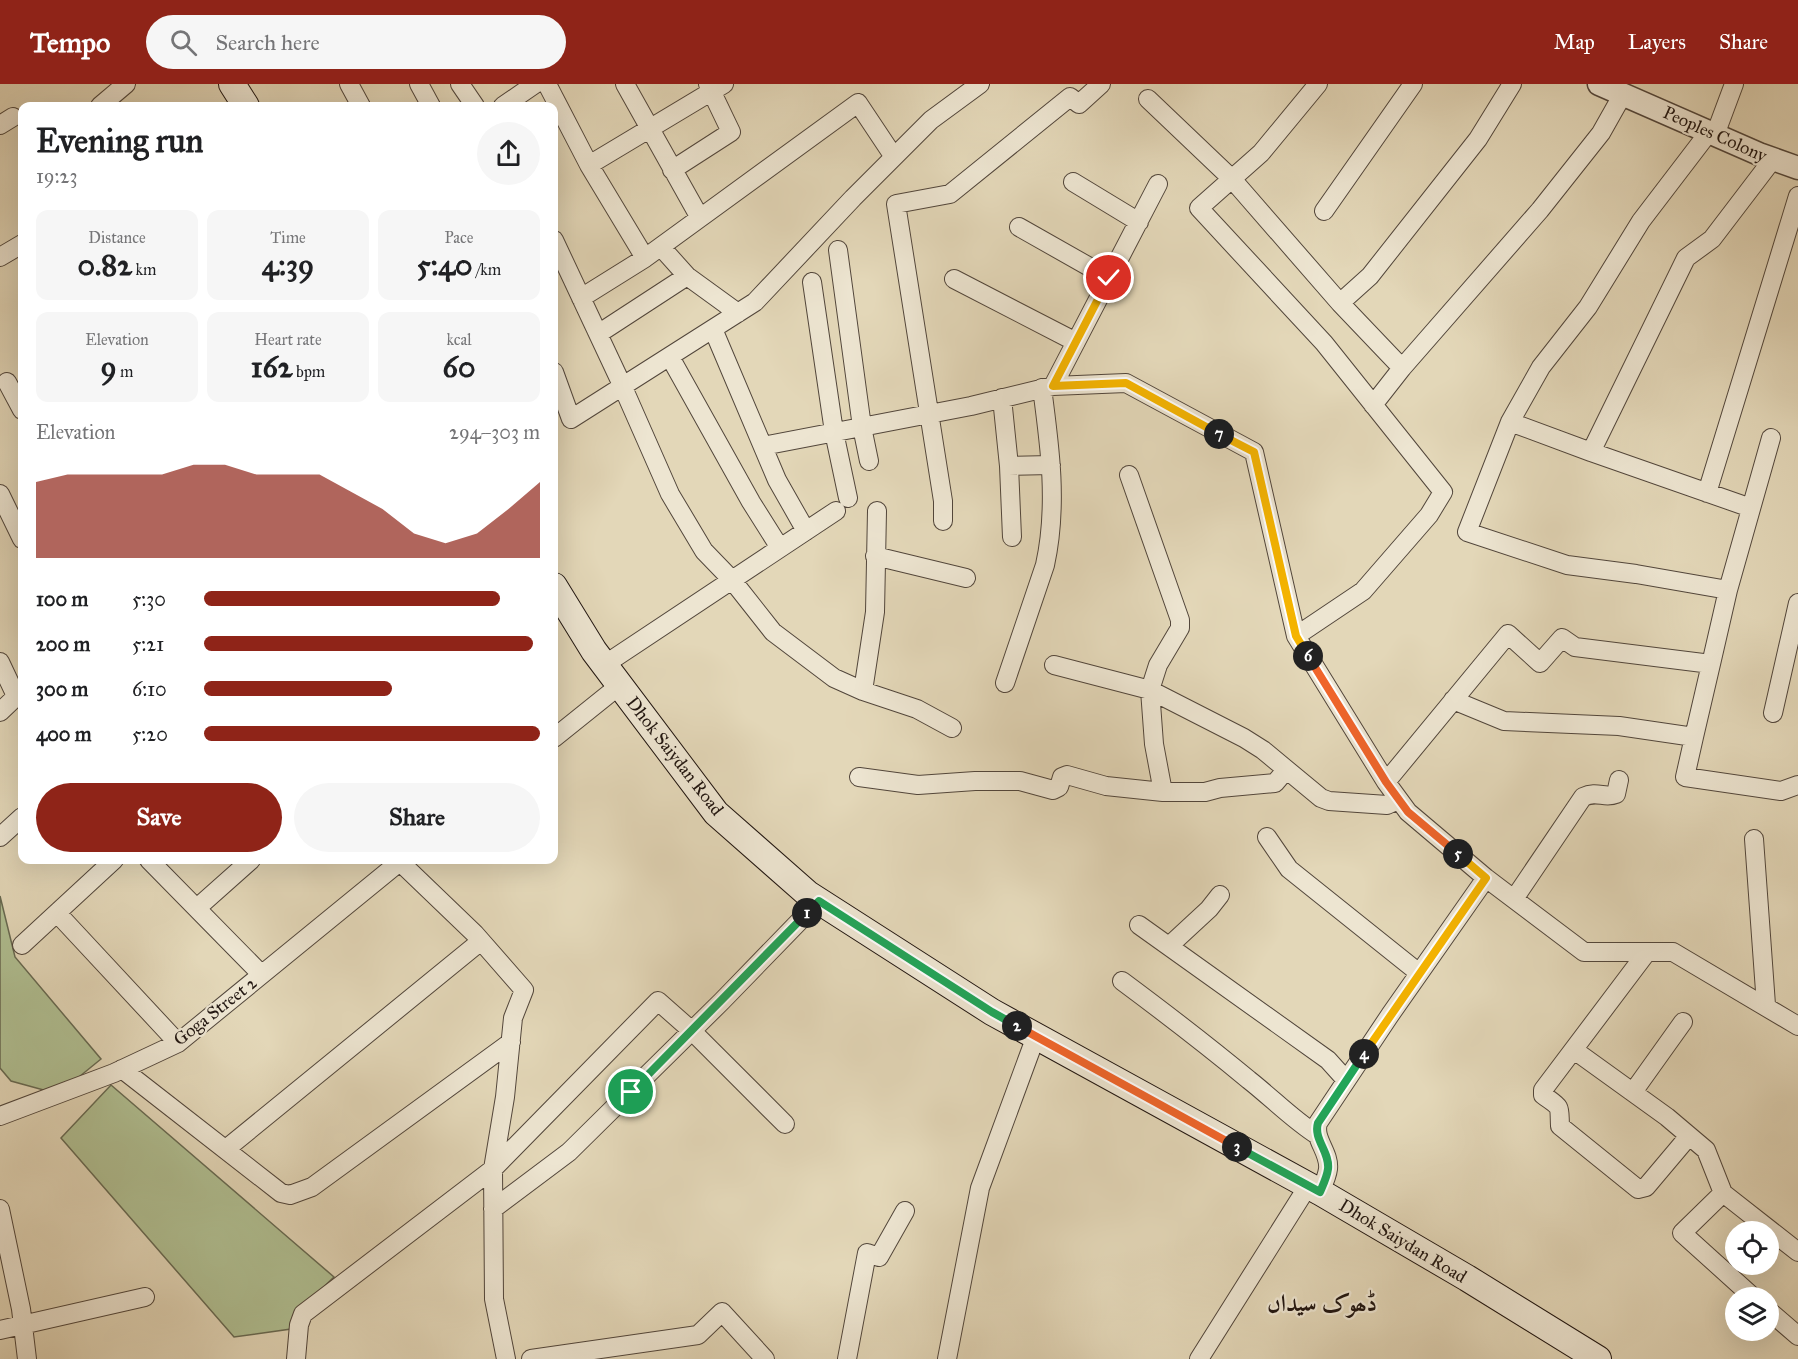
<!DOCTYPE html>
<html lang="en">
<head>
<meta charset="utf-8">
<style>
  body { margin:0; font-family:"IM FELL Great Primer",Amiri,serif; background:#f6f6f6; color:#202124; height:100vh; display:flex; flex-direction:column; font-size:22px; white-space:nowrap }
  * { box-sizing:border-box; margin:0 }
  p { font-size:20px; color:#757577 }
  .icon { flex:none; width:33px; height:33px; fill:none; stroke:currentColor; stroke-width:2; stroke-linecap:round; stroke-linejoin:round }
  .map { position:relative; flex:1; overflow:hidden }
  .panel { position:absolute; left:18px; top:18px; width:540px; height:762px; display:flex; flex-direction:column; background:#fff; border-radius:12px; box-shadow:0 6px 24px #0002 }
  .panel>* { flex:none }
  .tools { position:absolute; left:1725px; top:1137px; display:grid; gap:12px }
  .tools a { display:grid; place-items:center; width:54px; height:54px; border-radius:50%; background:#fff; box-shadow:0 6px 24px #0002; font-size:30px }
  .pin { position:absolute; display:grid; place-items:center; width:51px; height:51px; color:#fff; margin:-26px; border:3px solid #fff; border-radius:50%; box-shadow:0 2px 6px #0007 }
  .km { position:absolute; width:30px; height:30px; margin:-15px; border-radius:50%; background:#222; color:#fff; font-size:16px; line-height:30px; text-align:center }
  .round { display:grid; place-items:center; flex:none; width:63px; height:63px; border-radius:32px; background:#f6f6f6 }
  .headline { display:flex; align-items:center; justify-content:space-between; height:102px; padding:0 18px }
  h1 { font-size:33px; font-weight:800; line-height:45px }
  .figures { display:grid; grid-template-columns:repeat(3,1fr); gap:9px; height:102px; padding:6px 18px }
  .figures div { display:grid; align-content:center; border-radius:12px; background:#f6f6f6; text-align:center }
  .figures b { font-size:30px; font-weight:800 }
  .figures small { font-size:16px; font-weight:400 }
  .figures p { font-size:16px }
  .chart { height:168px; padding:12px 18px }
  .chart p { display:flex; justify-content:space-between }
  .chart svg { width:100%; height:108px; margin-top:6px; fill:#8f2418; opacity:.7 }
  .primary-button { display:flex; gap:12px; margin-top:auto; padding:12px 18px }
  .primary-button a { flex:1; height:69px; border-radius:36px; background:#8f2418; color:#fff; font-size:24px; font-weight:800; line-height:69px; text-align:center }
  .primary-button a+a { background:#f6f6f6; color:#202124 }
  ul { padding:0 18px; list-style:none; font-size:20px }
  li { display:grid; grid-template-columns:96px 72px 1fr; align-items:center; height:45px }
  li i { height:15px; border-radius:8px; background:#8f2418 }
  header { display:flex; align-items:center; gap:36px; box-sizing:border-box; height:84px; padding:0 30px; background:#8f2418; color:#fff }
  header strong { font-size:28px }
  nav { display:flex; gap:33px; margin-inline-start:auto; font-size:21px }
  .search { width:420px; height:54px; background:#f6f6f6; display:flex; align-items:center; gap:15px; box-sizing:border-box; padding:0 21px; border-radius:33px; color:#757577; font-size:22px }
  .map>svg:first-child { display:block }
  .green { fill:#b0bf92; stroke:#686a52; stroke-width:1.5 }
  .lines { fill:none; stroke-linecap:round; stroke-linejoin:round }
  .minor-casing { stroke:#52463b; stroke-width:20 }
  .tertiary-casing { stroke:#52463b; stroke-width:25 }
  .secondary-casing { stroke:#211611; stroke-width:28 }
  .minor { stroke:#ede5d1; stroke-width:18 }
  .tertiary { stroke:#ede5d1; stroke-width:22 }
  .secondary { stroke:#ede5d1; stroke-width:26 }
  .split-1-casing { stroke:#fff; stroke-width:12 }
  .split-2-casing { stroke:#fff; stroke-width:12 }
  .split-3-casing { stroke:#fff; stroke-width:12 }
  .split-4-casing { stroke:#fff; stroke-width:12 }
  .split-5-casing { stroke:#fff; stroke-width:12 }
  .split-6-casing { stroke:#fff; stroke-width:12 }
  .split-7-casing { stroke:#fff; stroke-width:12 }
  .split-8-casing { stroke:#fff; stroke-width:12 }
  .split-1 { stroke:#22a559; stroke-width:8 }
  .split-2 { stroke:#22a559; stroke-width:8 }
  .split-3 { stroke:#f0652b; stroke-width:8 }
  .split-4 { stroke:#22a559; stroke-width:8 }
  .split-5 { stroke:#f5b400; stroke-width:8 }
  .split-6 { stroke:#f0652b; stroke-width:8 }
  .split-7 { stroke:#f5b400; stroke-width:8 }
  .split-8 { stroke:#f5b400; stroke-width:8 }
  .labels { text-anchor:middle; stroke-width:4.5; stroke-linejoin:round; paint-order:stroke }
  .street-label { font-size:18px; fill:#211611; stroke:#ede5d1 }
  .district-label { font-size:24px; font-weight:bold; fill:#211611; stroke:#ede5d1 }
</style>
</head>
<body>
<header>
<strong>Tempo</strong>
<div class="search"><svg class="icon" aria-label="search" viewBox="0 0 24 24"><circle cx="10" cy="10" r="6"/><path d="M15 15l6 6"/></svg>Search here</div>
<nav><a>Map</a><a>Layers</a><a>Share</a></nav>
</header>
<div class="map">
<svg width="1798" height="1275" viewBox="0 0 1798 1275">
  <rect width="100%" height="100%" fill="#e3d7b8"/>
  <filter id="stains"><feTurbulence type="fractalNoise" baseFrequency=".00333" numOctaves="4"/><feColorMatrix values="0 0 0 0 .2 0 0 0 0 .09 0 0 0 0 .02 0 0 0 .5 -.17"/></filter>
  <radialGradient id="worn" r=".72"><stop offset=".6" stop-color="#630" stop-opacity="0"/><stop offset="1" stop-color="#630" stop-opacity=".3"/></radialGradient>
  <path class="green" d="M 0,812 L 15,873 L 101,975 L 58,1010 L 11,997 L 0,984 Z
    M 111,1001 L 334,1193 L 299,1227 L 291,1245 L 234,1253 L 61,1054 Z"/>
  <g class="lines">
    <g class="minor-casing">
      <path id="minor" d="M 349,0 L 361,22
        M 419,0 L 431,22
        M 460,0 L 475,22
        M 547,0 L 589,81 L 724,0
        M 625,0 L 700,134 L 858,19 L 894,73
        M 1148,15 L 1232,95 L 1340,219 L 1370,192 L 1478,55 L 1512,0
        M 100,22 L 126,0
        M 503,22 L 535,0
        M 0,41 L 13,33
        M 1709,48 L 1641,137 L 1588,223 L 1541,283 L 1510,338 L 1467,448 L 1567,481 L 1636,490 L 1728,506 L 1771,354
        M 1715,51 L 1734,0
        M 589,81 L 645,174 L 700,134
        M 672,86 L 731,48 L 708,0
        M 1073,98 L 1139,138
        M 1324,127 L 1413,0
        M 1019,143 L 1109,194
        M 554,156 L 622,301 L 670,410 L 704,467 L 732,496 L 773,548 L 834,594 L 863,607 L 917,625 L 952,644
        M 661,163 L 687,192
        M 838,166 L 862,343 L 869,377
        M 0,173 L 22,160
        M 954,195 L 1076,258
        M 812,198 L 834,348 L 848,414
        M 581,214 L 645,174
        M 1340,219 L 1402,284 L 1373,321
        M 713,245 L 777,396 L 806,447
        M 598,250 L 687,192 L 738,229
        M 670,273 L 751,418 L 780,464
        M 1402,284 L 1540,126 L 1601,49 L 1623,10
        M 554,288 L 571,335 L 755,218 L 853,114 L 931,36 L 980,0
        M 7,298 L 22,326
        M 1053,302 L 1158,100
        M 1002,314 L 1009,382 L 1012,453
        M 1510,338 L 1591,368 L 1686,174 L 1712,155 L 1773,75
        M 763,362 L 971,322 L 1053,302 L 1126,299 L 1254,368 L 1296,552 L 1386,698 L 1508,550 L 1540,579 L 1562,554 L 1575,563 L 1711,580 L 1728,506
        M 1591,368 L 1751,424
        M 1009,382 L 1051,381
        M 1129,391 L 1180,536 L 1180,544 L 1158,581 L 1150,606 L 1154,660 L 1163,708
        M 1707,409 L 1798,112
        M 0,410 L 22,455
        M 943,437 L 943,417 L 896,120 L 950,110 L 1070,13 L 1079,20 L 1101,0
        M 875,472 L 966,494
        M 1296,552 L 1363,507 L 1429,431 L 1443,408 L 1324,259 L 1199,124 L 1261,69 L 1318,0
        M 0,578 L 16,612
        M 604,581 L 836,427
        M 1054,581 L 1150,606 L 1244,654 L 1263,666 L 1321,714 L 1329,717 L 1387,721 L 1398,716
        M 1005,599 L 1045,481 C 1058,422 1050,363 1042,304
        M 863,607 L 875,528 L 877,427
        M 1453,616 L 1504,637 L 1619,642 L 1694,653 L 1711,580
        M 0,628 L 22,607
        M 1773,629 L 1798,519
        M 1694,653 L 1685,693 L 1781,707 L 1798,701
        M 554,654 L 620,601
        M 859,693 L 918,701 L 975,697 L 1020,697 L 1053,706 L 1059,703 L 1062,693 L 1067,691 L 1106,702 L 1163,708 L 1205,708 L 1220,704 L 1275,699 L 1286,686
        M 1386,698 L 1408,728 L 1486,794 L 1584,868 L 1673,868 L 1798,942
        M 0,753 L 22,733
        M 1267,753 L 1289,785 L 1419,889
        M 1754,755 L 1766,921
        M 149,776 L 261,890
        M 1514,815 L 1583,713 C 1598,706 1604,715 1616,710 L 1619,696
        M 197,824 L 251,776
        M 57,829 L 178,959
        M 1139,841 L 1328,976 L 1346,996
        M 22,861 L 114,776
        M 1169,862 L 1209,825 L 1220,811
        M 1647,868 L 1543,1006 L 1543,1011 C 1562,1025 1559,1020 1560,1042 L 1638,1105 L 1646,1103 L 1689,1052
        M 1122,897 C 1165,929 1208,962 1249,996 C 1272,1014 1292,1035 1317,1051
        M 1574,966 L 1667,1033 L 1706,1066 L 1723,1109
        M 122,985 L 281,1109 L 290,1111 L 312,1103 L 511,958
        M 1633,1008 L 1683,938
        M 0,1032 L 114,989 L 178,959 L 402,776
        M 226,1065 L 481,857
        M 1320,1108 C 1323,1101 1327,1093 1328,1085 C 1330,1068 1313,1055 1318,1039 L 1390,931 L 1486,794
        M 0,1125 L 21,1225 L 27,1275
        M 493,1125 L 569,1068 L 722,917 L 819,817
        M 1754,1214 L 1682,1149 L 1723,1109 L 1798,1168
        M 1768,1226 L 1798,1252
        M 0,1246 L 145,1213
        M 296,1275 L 299,1241 L 303,1230 L 493,1085 L 505,1013 L 513,934 L 524,906 L 475,850 L 398,776
        M 506,1275 L 494,1215 L 493,1085 L 658,917 L 692,947 L 785,1040
        M 531,1275 L 698,1251 L 722,1228 L 765,1275
        M 847,1275 L 867,1169 L 879,1173 L 905,1127
        M 947,1275 L 980,1104 L 1036,952
        M 1199,1275 L 1308,1102"/>
    </g>
    <g class="tertiary-casing">
      <path id="tertiary" d="M 1599,0 L 1759,70 L 1798,84"/>
    </g>
    <g class="secondary-casing">
      <path id="secondary" d="M 232,0 L 246,22
        M 554,502 L 594,567 L 716,729 L 808,810 L 992,928 L 1320,1108 L 1467,1194 L 1598,1275"/>
    </g>
    <use href="#minor" class="minor"/>
    <use href="#tertiary" class="tertiary"/>
    <use href="#secondary" class="secondary"/>
  </g>
  <g class="lines">
    <g class="split-1-casing">
      <path id="split-1" d="M 631,1008 L 807,829"/>
    </g>
    <g class="split-2-casing">
      <path id="split-2" d="M 807,829 L 819,817 L 992,928 L 1017,942"/>
    </g>
    <g class="split-3-casing">
      <path id="split-3" d="M 1017,942 L 1237,1063"/>
    </g>
    <g class="split-4-casing">
      <path id="split-4" d="M 1237,1063 L 1320,1108 C 1323,1101 1327,1093 1328,1085 C 1330,1068 1313,1055 1318,1039 L 1364,970"/>
    </g>
    <g class="split-5-casing">
      <path id="split-5" d="M 1364,970 L 1486,794 L 1458,770"/>
    </g>
    <g class="split-6-casing">
      <path id="split-6" d="M 1308,572 L 1386,698 L 1408,728 L 1458,770"/>
    </g>
    <g class="split-7-casing">
      <path id="split-7" d="M 1219,350 L 1254,368 L 1296,552 L 1308,572"/>
    </g>
    <g class="split-8-casing">
      <path id="split-8" d="M 1109,194 L 1053,302 L 1126,299 L 1219,350"/>
    </g>
    <use href="#split-1" class="split-1"/>
    <use href="#split-2" class="split-2"/>
    <use href="#split-3" class="split-3"/>
    <use href="#split-4" class="split-4"/>
    <use href="#split-5" class="split-5"/>
    <use href="#split-6" class="split-6"/>
    <use href="#split-7" class="split-7"/>
    <use href="#split-8" class="split-8"/>
  </g>
  <g class="labels">
    <g class="street-label">
      <text transform="translate(1715 50) rotate(24)" y="6">Peoples Colony</text>
      <text transform="translate(675 672) rotate(52)" y="6">Dhok Saiydan Road</text>
      <text transform="translate(215 927) rotate(-38)" y="6">Goga Street 2</text>
      <text transform="translate(1403 1157) rotate(31)" y="6">Dhok Saiydan Road</text>
    </g>
    <g class="district-label">
      <text x="1322" y="1227">ڈھوک سیداں</text>
    </g>
  </g>
  <rect width="100%" height="100%" filter="url(#stains)"/>
  <rect width="100%" height="100%" fill="url(#worn)"/>
</svg>
<div class="tools">
<a><svg class="icon" aria-label="locate" viewBox="0 0 24 24"><circle cx="12" cy="12" r="6"/><path d="M12 2v4M12 18v4M2 12h4M18 12h4"/></svg></a>
<a><svg class="icon" aria-label="layers" viewBox="0 0 24 24"><path d="M12 4l9 5-9 5-9-5zM3 14l9 5 9-5"/></svg></a>
</div>
<div class="pin" style="left:631px;top:1008px;background:#1e9e55"><svg class="icon" aria-label="arrive" viewBox="0 0 24 24"><path d="M6 21V4h12l-3 4 3 4H6"/></svg></div>
<div class="pin" style="left:1109px;top:194px;background:#d93025"><svg class="icon" aria-label="check" viewBox="0 0 24 24"><path d="M5 12l5 5 9-10"/></svg></div>
<b class="km" style="left:807px;top:829px">1</b>
<b class="km" style="left:1017px;top:942px">2</b>
<b class="km" style="left:1237px;top:1063px">3</b>
<b class="km" style="left:1364px;top:970px">4</b>
<b class="km" style="left:1458px;top:770px">5</b>
<b class="km" style="left:1308px;top:572px">6</b>
<b class="km" style="left:1219px;top:350px">7</b>
<section class="panel">
<div class="headline"><div><h1>Evening run</h1><p>19:23</p></div><a class="round"><svg class="icon" aria-label="share" viewBox="0 0 24 24"><path d="M12 15V3M7 8l5-5 5 5M5 13v7h14v-7"/></svg></a></div>
<div class="figures">
<div><p>Distance</p><b>0.82<small> km</small></b></div>
<div><p>Time</p><b>4:39</b></div>
<div><p>Pace</p><b>5:40<small> /km</small></b></div>
</div>
<div class="figures">
<div><p>Elevation</p><b>9<small> m</small></b></div>
<div><p>Heart rate</p><b>162<small> bpm</small></b></div>
<div><p>kcal</p><b>60</b></div>
</div>
<div class="chart"><p><span>Elevation</span>294–303 m</p>
<svg viewBox="0 0 160 44" preserveAspectRatio="none"><path d="M0 44V13L10 10L20 10L30 10L40 10L50 6L60 6L70 10L80 10L90 10L100 17L110 24L120 34L130 38L140 34L150 24L160 13V44z"/></svg>
</div>
<ul>
<li><b>100 m</b>5:30<i style="width:88%"></i></li>
<li><b>200 m</b>5:21<i style="width:98%"></i></li>
<li><b>300 m</b>6:10<i style="width:56%"></i></li>
<li><b>400 m</b>5:20<i style="width:100%"></i></li>
</ul>
<div class="primary-button"><a>Save</a><a>Share</a></div>
</section>
</div>
</body>
</html>
